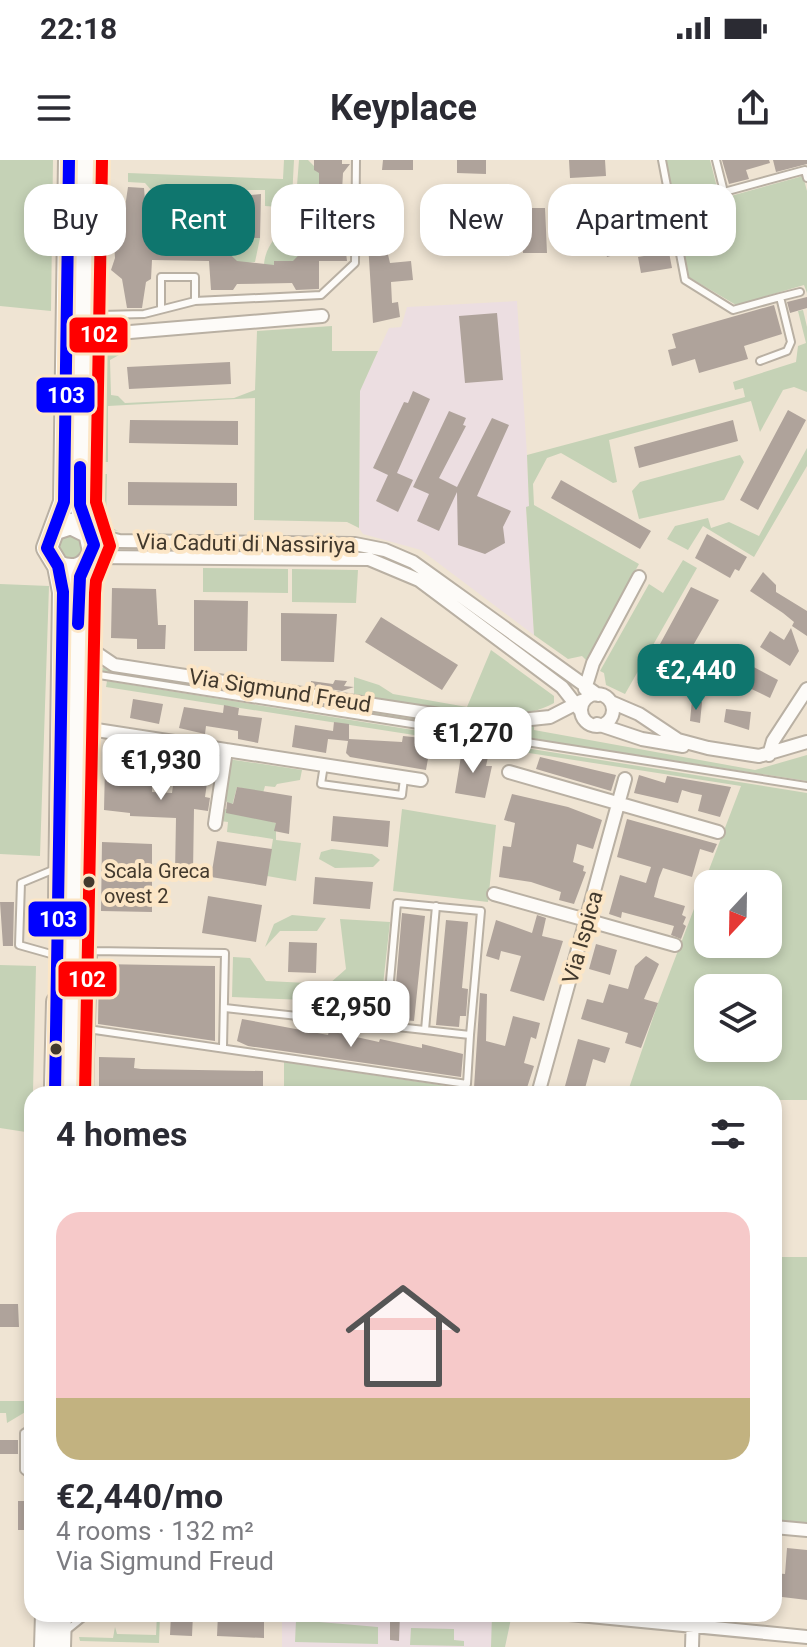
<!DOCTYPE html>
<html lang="en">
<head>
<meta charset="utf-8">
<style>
  body { margin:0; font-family:Roboto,sans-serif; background:#f2f2f3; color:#2b2b33; height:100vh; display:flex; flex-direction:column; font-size:30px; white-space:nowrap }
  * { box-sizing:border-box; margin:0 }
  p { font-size:26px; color:#7c7c81 }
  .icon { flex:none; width:44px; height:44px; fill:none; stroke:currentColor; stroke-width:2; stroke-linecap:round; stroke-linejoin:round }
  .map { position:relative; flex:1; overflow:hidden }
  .side { position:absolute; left:24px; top:926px; width:758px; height:536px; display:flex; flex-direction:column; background:#fff; border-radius:24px; box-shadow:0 4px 12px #0003 }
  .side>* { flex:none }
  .guide { position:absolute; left:24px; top:24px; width:760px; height:72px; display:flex; gap:16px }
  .needle { width:52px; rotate:202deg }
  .fabs { position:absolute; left:694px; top:710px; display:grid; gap:16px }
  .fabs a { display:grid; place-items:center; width:88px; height:88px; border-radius:16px; background:#fff; box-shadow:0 4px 12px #0003; font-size:40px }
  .price { position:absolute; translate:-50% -68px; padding:0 18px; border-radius:16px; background:#fff; color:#222; font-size:26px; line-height:52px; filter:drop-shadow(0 2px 4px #0008) }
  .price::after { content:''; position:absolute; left:50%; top:48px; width:24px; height:18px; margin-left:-12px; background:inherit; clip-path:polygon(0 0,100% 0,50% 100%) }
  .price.on { background:#0f766e; color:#fff }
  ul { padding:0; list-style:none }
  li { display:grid; align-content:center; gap:16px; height:424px; padding:0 32px }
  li+li { border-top:2px solid #e1e1e2 }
  li span { display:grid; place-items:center; height:248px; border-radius:24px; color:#555 }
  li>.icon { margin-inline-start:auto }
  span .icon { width:144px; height:144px; fill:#fffc; stroke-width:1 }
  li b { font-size:34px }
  h2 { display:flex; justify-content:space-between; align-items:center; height:96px; padding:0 32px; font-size:34px }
  .pill { padding:0 28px; border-radius:24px; background:#fff; box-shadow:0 4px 12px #0003; font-size:28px; line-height:72px }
  .pill.on { background:#0f766e; color:#fff }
  .status { display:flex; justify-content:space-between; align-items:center; height:56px; padding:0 40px; background:#fff; direction:ltr }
  .status svg { height:22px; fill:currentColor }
  header { display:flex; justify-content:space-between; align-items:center; height:104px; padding:0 32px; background:#fff; font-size:36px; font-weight:700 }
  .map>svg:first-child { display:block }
  .education { fill:#ecdee1 }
  .green { fill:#c5d2b6; fill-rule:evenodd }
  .building { fill:#afa39b }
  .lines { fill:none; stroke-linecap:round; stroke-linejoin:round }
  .lane-casing { stroke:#b9b0a3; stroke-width:10 }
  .street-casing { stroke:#b9b0a3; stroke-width:16 }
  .primary-casing { stroke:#b9b0a3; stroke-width:24 }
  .path { stroke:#e3e0db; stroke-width:2; stroke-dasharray:4 4; stroke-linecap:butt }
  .lane { stroke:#fdfbf8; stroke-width:6 }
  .street { stroke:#fdfbf8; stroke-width:12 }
  .primary { stroke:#fdfbf8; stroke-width:20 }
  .bus-1-casing { stroke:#fce6c6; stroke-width:18 }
  .bus-2-casing { stroke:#fce6c6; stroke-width:18 }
  .bus-1 { stroke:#00f; stroke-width:12 }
  .bus-2 { stroke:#f00; stroke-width:12 }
  .bus-dot { fill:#42392d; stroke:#fce6c6; stroke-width:3 }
  .labels { text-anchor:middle; stroke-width:8; stroke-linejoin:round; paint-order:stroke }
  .bus-label { font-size:20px; fill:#42392d; stroke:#fce6c6; text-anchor:start }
  .street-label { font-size:22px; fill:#42392d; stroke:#fce6c6 }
  .line-badge { stroke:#fce6c6; stroke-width:3 }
  .badge-label { font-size:22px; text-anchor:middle; font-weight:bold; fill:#fff }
</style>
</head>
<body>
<div class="status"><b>22:18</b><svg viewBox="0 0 49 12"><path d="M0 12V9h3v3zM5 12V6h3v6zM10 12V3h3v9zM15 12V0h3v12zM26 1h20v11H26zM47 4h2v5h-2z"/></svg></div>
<header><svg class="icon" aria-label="menu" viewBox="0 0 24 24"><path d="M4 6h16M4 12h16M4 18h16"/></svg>Keyplace<svg class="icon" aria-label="share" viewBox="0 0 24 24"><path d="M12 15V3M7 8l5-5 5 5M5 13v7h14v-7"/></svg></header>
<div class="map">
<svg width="807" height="1487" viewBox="0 0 807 1487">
  <rect width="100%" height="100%" fill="#efe4d3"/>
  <path class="education" d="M517,141L527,295L529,347H526L534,475L421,390L363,374L359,368L360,230L389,168L401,167L407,147Z
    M282,1454H512L505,1487H282Z"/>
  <path class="green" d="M0,0H53L51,151L0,146Z
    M284,0H294L292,38L279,47L265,46V30H246L245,33L219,34L218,38L192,37L183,47V59L156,58L152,54V31L145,23L128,22V13L283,19Z
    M299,0H308L322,14L319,31L324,32V42L304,43L296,38Z
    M666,0H710L720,39L803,16L807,31V133L804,125L736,145L687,116Z
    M307,50H320L322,72L313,78L315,82L291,104L274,101V105H264C265,88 275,77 286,65L302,64Z
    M231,77L260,78L255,102L238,104L222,88Z
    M803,150L807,167V232L794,227L783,230L760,272L751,241L609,280L617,322L613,323L561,293L547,298L533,324L534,345L639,404L586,500L582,496L568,499L534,475L526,347L529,346L527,295L745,237L743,228L735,230L733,222L796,202L798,186L806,183L798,151Z
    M332,166V191H378L360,231L359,368L347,362L254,360L255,238L108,246V302H93L95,188L98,183L121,181L129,187L120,189L119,195L110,200L111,235L118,236L125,243L234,238L255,230L257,171Z
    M807,288V306L754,397L703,366L688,390L667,379L675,366L708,358L711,368L729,362L759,376Z
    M740,295L744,302L724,340L639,359L632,331L640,322Z
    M93,314H107L106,365L118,371L108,369L95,357Z
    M76,373L86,386L77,400L64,398L58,387L60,379Z
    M683,400L697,408L625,534L606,525L604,513L600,511L649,424L663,433Z
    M203,408L288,409V433L203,432Z
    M292,409L358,410L356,443L292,442Z
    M0,424L49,426L40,696L0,694Z
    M491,490L554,536V543C497,573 417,547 354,537V517L379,525L393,534L467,547Z
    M92,506L505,570L534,564V570L755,610L807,595V621L92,511Z
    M107,521L807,633V940H774V934H627L658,843L741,626L106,527ZM708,724H768V784H708ZM708,828H768V888H708Z
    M228,599L302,610L300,620L277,624L275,627L265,626L263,633L237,627L231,650L276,663V680L301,683L296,721L267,716L273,679L227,672L228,662L220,661L221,649H227L228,642L222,641Z
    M402,649L496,665L488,742L393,731Z
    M332,689L372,694L380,700L373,707L335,708L319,699L321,692Z
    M292,755L326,758L317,771H280L265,787L274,764Z
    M340,759L390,762L381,843L232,837L233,797L250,798L266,821L329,824L346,809Z
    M0,805L36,806L32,973L0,968Z
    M284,902L474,930L473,934H284Z
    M774,1097H807V1364L774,1360Z
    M0,1241H32V1248L7,1263L6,1253H0Z
    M157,1454H160L159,1483L80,1481L79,1477L113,1478L115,1467L117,1474L156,1475Z
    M492,1454H512L505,1487H491Z
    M296,1460L378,1467V1484L295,1482Z
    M411,1468L454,1469V1480L464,1481V1486L410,1485Z"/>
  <path class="building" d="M314,0H342V4H350L343,13L341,49L347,101H319V129L296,130L292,123L237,124L233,130H211L209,101L152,100L151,119L146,122L142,148H127L122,119L111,110L115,98L113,71L123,61L128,27L144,28L147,64L188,65L193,41H222V38L261,34L260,78L212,77L237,101L274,105V101H293L319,74L324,32L319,31V13L314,10Z
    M383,0H413V10H382Z
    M457,0H486V14L457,13Z
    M569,0H605L606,16L570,18Z
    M722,0H769L770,3L746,10L749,19L729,24Z
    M773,0H807V4L776,12Z
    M650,27L658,67L664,66L672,108L641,113L638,97L650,95L645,69L613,76L617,94L607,97L593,38Z
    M463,36H473V74L452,73L448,67V42L463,41Z
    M522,48H545L547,93H523Z
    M385,82L390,103L411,101L413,120L391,122L392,143L398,142L400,157L373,163L368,83Z
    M807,137V148L790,153L787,142Z
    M774,145L782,174L744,186L748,199L699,213L695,199L672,206L668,190L676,188L672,174Z
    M497,153L503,220L465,223L459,156Z
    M230,202L231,224L129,229L127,207Z
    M413,231L430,239L397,313L413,320L398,352L376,341L388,315L373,308L404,242L408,243Z
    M788,250L806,260L758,350L740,340Z
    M449,251L466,258L463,265L466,266L439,318L457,327L492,258L509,265L477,336L511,351L503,367L505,383L485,394L458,385L457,332L439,371L417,361L429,334L413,327Z
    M130,260L238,261V285L129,283Z
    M733,260L738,281L639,308L634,287Z
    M561,320L651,371L640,389L551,338Z
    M128,322L237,323V346L128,345Z
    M707,374L747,397L739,411L735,409L730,418L695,398Z
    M763,412L776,425V432L807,451V476L792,466L794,462L783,453L750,431Z
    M691,427L719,440L666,533L641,519Z
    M112,428L156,429L158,465H166L165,489H137V479L111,478Z
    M194,440L248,441L247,491H194Z
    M281,453L337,454L334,502L281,501Z
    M381,457L458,505L442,530L365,482Z
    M791,468L799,491L790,506L760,487L770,471L784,480Z
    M746,503L778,520L770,538L737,522Z
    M335,520L347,521L344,526L354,527L342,531L311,526V521L333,524Z
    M133,539L163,544L159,564L130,558Z
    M692,540L702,542L700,563L690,561Z
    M224,545L239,548L238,555L262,558L258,583L238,579V571L206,566L205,574L179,568L184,547L223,553Z
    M726,549L751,552L749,570L724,562Z
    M334,562L349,564V579L402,582L403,576L441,580L438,595L429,593L426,610L350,597L346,593L348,581L328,579L326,593L292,587L295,565L333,571Z
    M462,590L483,593L488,597L486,606H492L485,638L455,633Z
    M540,597L616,615L611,631L536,609Z
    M185,599L202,602L206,606L203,622L207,623L205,637L210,638L208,651L194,649L193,712H175L176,658L130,656V653L104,650L105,606L152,610V632L172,633L174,618L178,619Z
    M639,615L665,623L667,616L731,627L720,657L698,651L702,635L692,633L682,630L678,643L634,633Z
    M237,627L292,636L289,674L274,671L276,663L226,653L227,642L233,644Z
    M512,634L568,647L602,660L593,689L577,684L573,702L584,706L583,711L586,712L574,744L559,740L561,732L531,722L499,717L503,686L511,687L515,663L504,660Z
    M333,656L390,661L388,687L331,681Z
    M627,659L717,684L713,693L700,689L692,717L663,708L659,718L654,737L685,746L682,755L686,757L683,764L686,766L681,779L671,775L674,766L622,752L621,758L609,754L620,715L646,723L651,707L617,697Z
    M217,681L272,689L266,726L211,717Z
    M102,682L152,684V752L101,751Z
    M315,717L373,722L370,749L313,744Z
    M208,736L262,745L256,782L202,773Z
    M0,742H14L13,786H3Z
    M402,753L425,756L414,861L393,859Z
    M537,755L546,758L542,776L563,781L544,841L510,831L521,796L501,791L499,800L486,796L496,760L532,773Z
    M446,760L468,762L462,828L468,829L466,856H460L459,867L436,865Z
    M289,782L317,783L316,813L288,812Z
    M596,784L617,790L610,815L589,809Z
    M646,796L659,804L644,839L658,843L641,888L625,883L628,873L581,859L587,839L603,843L609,824L628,829L635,806Z
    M99,804L215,806V881L98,864Z
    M480,833L487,834L486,881L505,886L513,856L540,863L536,879L531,877L524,903L534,906L525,934H481L482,930L474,928Z
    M242,859L328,875L329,871L379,882L380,879L422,888V884L463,894L461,917L248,886L237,881Z
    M578,879L610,888L605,903L593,899L584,932L565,926Z
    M99,897L135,898L134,908L141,909L263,911V931L142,929L134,934H99Z
    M0,1144H18L19,1167H0Z
    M0,1280H18V1294H0Z
    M18,1341H32V1370H18Z
    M787,1388L807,1390V1440L774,1436V1413L785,1414Z
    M171,1454H193L192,1476L170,1475Z
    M218,1454L264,1455V1478L217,1476Z
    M390,1454H400L399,1481L390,1480Z"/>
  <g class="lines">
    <defs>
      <path id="lane" d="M662,0L685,120L733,150L780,137L791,182L787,191L760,201
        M716,0L724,32L805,10L807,18
        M780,137L800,132
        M161,147V117H195V141
        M86,155H100L104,18L91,17
        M100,155L144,154L195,141L321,135L355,103L356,0
        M97,491V422
        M80,512L807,626
        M324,605L321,624L402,635L404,618
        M55,709L21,723L19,785L58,796
        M75,786L93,791L225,793L223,887
        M386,865L397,743L481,751L470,875
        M74,867L467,924L470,875L225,848
        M425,870L436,746
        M89,934L93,791
        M32,1268L24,1273V1310L32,1316
        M66,1471L87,1454"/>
      <path id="street" d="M82,176L322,156
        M89,373L119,381L355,384L385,390L413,402L598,535
        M91,397L369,399L419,420L562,527L580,550
        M77,480L114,505L492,563L550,557L581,541
        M585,529L593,503L639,417
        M581 550a16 16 0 1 1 32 0a16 16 0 1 1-32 0Z
        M611,542L639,554L678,580L708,588L759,596L807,582
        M597,564L642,579L683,586
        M77,567L421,620
        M769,595L773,581L807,529
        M509,612L718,672
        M215,664L226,590
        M494,734L675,785
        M538,934L625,619
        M774,1367L807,1370
        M569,1454L807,1477
        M692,1487L693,1454"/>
      <path id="primary" d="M86,0L80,345L86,370
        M56,369L71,364L89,373L93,391C88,408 74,413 58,406L47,388L64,342L69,0
        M58,406L63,432L59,742
        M55,926L57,842
        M69,934L77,480L80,417L84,406
        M45,1487L46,1454
        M60,1487L61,1454"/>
    </defs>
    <use href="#lane" class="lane-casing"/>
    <use href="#street" class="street-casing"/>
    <use href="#primary" class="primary-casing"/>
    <path class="path" d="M52,786V756
      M51,826V804"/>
    <use href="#lane" class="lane"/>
    <use href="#street" class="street"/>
    <use href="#primary" class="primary"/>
    <defs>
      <path id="bus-1" d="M78,464L80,417L94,385L80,345V307
        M55,934L63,432L58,406L47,388L64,342L69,0"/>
      <path id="bus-2" d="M85,934L95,433L96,421L110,386L96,342L102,0"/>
    </defs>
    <use href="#bus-1" class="bus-1-casing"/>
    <use href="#bus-2" class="bus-2-casing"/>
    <use href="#bus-1" class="bus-1"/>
    <use href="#bus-2" class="bus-2"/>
  </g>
  <g class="bus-dot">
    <circle cx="89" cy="722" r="7"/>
    <circle cx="56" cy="889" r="7"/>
  </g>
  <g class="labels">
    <g class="bus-label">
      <text x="104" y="718">Scala Greca<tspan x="104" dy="25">ovest 2</tspan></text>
    </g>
    <g class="street-label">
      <text transform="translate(246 383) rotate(1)" y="8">Via Caduti di Nassiriya</text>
      <text transform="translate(280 530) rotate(9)" y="8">Via Sigmund Freud</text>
      <text transform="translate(582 777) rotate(-74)" y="8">Via Ispica</text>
    </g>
  </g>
  <g class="line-badge">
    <rect x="68" y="156" width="61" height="38" rx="8" fill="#f00"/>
    <rect x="35" y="216" width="61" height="38" rx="8" fill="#00f"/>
    <rect x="27" y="740" width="61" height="38" rx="8" fill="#00f"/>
    <rect x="57" y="800" width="61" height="38" rx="8" fill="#f00"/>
  </g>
  <g class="badge-label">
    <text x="99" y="182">102</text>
    <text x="66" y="243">103</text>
    <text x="58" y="767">103</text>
    <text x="87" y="827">102</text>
  </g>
</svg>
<div class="fabs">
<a><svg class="needle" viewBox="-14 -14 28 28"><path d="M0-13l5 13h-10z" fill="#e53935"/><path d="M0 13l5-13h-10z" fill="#7c7c81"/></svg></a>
<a><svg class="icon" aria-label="layers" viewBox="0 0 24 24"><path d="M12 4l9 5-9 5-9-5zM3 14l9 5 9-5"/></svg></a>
</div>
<b class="price on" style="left:696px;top:552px">€2,440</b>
<b class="price" style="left:473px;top:615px">€1,270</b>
<b class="price" style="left:161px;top:642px">€1,930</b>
<b class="price" style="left:351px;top:889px">€2,950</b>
<div class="guide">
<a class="pill">Buy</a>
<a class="pill on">Rent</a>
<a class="pill">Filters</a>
<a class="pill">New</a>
<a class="pill">Apartment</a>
</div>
<section class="side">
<h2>4 homes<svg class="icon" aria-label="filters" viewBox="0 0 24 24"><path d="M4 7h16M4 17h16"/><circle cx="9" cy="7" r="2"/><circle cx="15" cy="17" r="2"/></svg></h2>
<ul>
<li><span style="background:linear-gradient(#f6c9c9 75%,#c2b280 0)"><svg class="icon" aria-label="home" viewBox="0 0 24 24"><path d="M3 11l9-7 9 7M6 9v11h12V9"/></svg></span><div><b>€2,440/mo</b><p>4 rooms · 132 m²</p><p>Via Sigmund Freud</p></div></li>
</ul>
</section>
</div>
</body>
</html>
